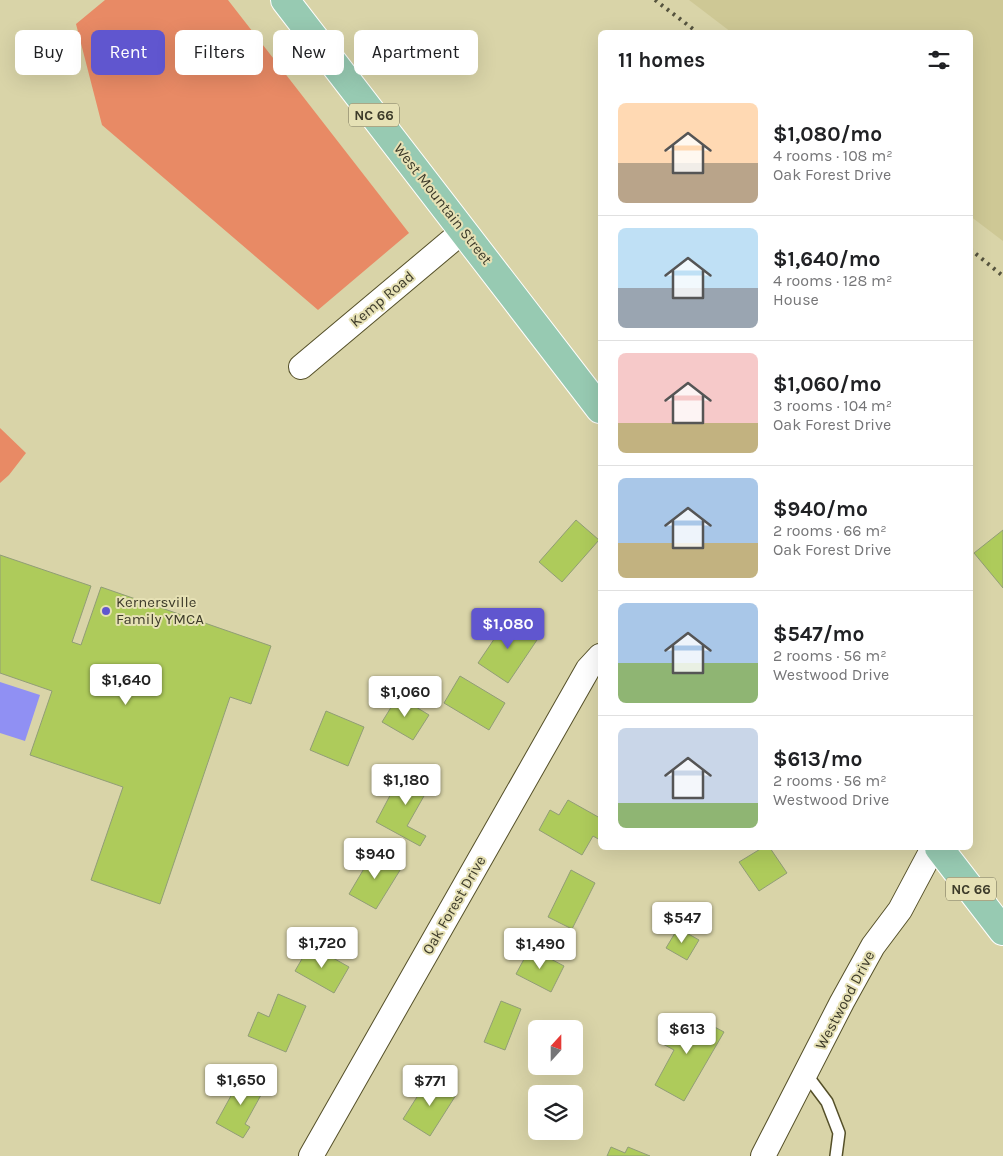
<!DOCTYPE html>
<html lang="en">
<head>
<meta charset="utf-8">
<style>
  body { margin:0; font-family:Karla,sans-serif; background:#f2f2f2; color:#202124; height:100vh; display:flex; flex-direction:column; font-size:19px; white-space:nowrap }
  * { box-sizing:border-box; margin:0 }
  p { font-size:16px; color:#757577 }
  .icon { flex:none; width:28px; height:28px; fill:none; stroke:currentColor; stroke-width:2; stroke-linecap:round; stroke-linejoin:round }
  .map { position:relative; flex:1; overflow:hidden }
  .sheet { position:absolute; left:598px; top:30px; width:375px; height:820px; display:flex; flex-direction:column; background:#fff; border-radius:8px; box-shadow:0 5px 20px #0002 }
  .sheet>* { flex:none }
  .hud { position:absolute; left:15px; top:30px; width:475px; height:45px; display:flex; gap:10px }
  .needle { width:32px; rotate:21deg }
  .tools { position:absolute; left:528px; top:1020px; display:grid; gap:10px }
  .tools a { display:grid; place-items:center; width:55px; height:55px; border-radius:8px; background:#fff; box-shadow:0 5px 20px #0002; font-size:25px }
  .price { position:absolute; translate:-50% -42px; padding:0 11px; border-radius:5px; background:#fff; color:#222; font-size:16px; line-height:32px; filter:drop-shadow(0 1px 2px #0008) }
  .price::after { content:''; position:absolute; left:50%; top:30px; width:15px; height:11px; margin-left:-8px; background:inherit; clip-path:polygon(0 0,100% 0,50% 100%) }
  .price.active { background:#6056cf; color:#fff }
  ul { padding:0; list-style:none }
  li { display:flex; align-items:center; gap:15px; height:125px; padding:0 20px }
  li+li { border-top:1px solid #e0e0e0 }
  li span { display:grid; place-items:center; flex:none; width:140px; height:100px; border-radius:8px; color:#555 }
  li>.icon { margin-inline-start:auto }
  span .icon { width:60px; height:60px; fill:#fffc; stroke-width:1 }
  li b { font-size:21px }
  h2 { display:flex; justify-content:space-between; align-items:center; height:60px; padding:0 20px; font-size:21px }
  .chip { padding:0 18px; border-radius:8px; background:#fff; box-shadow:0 5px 20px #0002; font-size:18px; line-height:45px }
  .chip.active { background:#6056cf; color:#fff }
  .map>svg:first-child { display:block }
  .built { fill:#cec895 }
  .green { fill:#e88a65 }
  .water { fill:#9090f3 }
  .building { fill:#aecb5b; stroke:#919d76 }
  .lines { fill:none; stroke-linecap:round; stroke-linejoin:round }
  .service-casing { stroke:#555029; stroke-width:14 }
  .minor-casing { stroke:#555029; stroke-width:26 }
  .primary-casing { stroke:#fff; stroke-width:30 }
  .service { stroke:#fff; stroke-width:11 }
  .minor { stroke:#fff; stroke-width:24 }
  .primary { stroke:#97cab2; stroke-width:28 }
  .rail { stroke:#55533e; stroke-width:4; stroke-dasharray:2.5 5; stroke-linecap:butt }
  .poi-dot { fill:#6056cf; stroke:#e6e1b5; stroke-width:2 }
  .labels { text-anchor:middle; stroke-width:4; stroke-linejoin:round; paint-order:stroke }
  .shield { fill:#e6e1b5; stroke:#706d54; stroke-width:1 }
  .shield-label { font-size:14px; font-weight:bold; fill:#3d3b2a }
  .street-label { font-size:15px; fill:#3d3b2a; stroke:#e6e1b5 }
  .poi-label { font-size:15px; fill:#3d3b2a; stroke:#e6e1b5; text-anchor:start }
</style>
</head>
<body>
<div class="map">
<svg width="1003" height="1156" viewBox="0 0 1003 1156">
  <rect width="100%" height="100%" fill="#d9d4a8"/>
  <path class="built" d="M689,0H1003V241L970,216V32H731Z"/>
  <path class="green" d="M105,0H228L409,233L318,310L102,125L76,24Z
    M0,428L26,453L9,475L0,483Z"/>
  <path class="water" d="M0,682L40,695L25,741L0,733Z"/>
  <path class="building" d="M576,520L599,540L562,582L539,562Z
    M1003,530V588L974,553Z
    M0,555L91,586L72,642L81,645L101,587L271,646L251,704L230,697L160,904L91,880L123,787L30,755L52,691L0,673Z
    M509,617L539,637L508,683L478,663Z
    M460,676L505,703L489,730L444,703Z
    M398,696L429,715L413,740L382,722Z
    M326,711L364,727L348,766L310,750Z
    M412,768L433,780L407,826L426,836L420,846L376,822L395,786L400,789Z
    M568,800L600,818V840L593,836L582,855L539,830L550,810L559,815Z
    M762,848H770L787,873L759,891L739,862Z
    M375,850L402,867L376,909L349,894Z
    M571,870L595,883L572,929L548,917Z
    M678,928L699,940L687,960L666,948Z
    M310,945L349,967L334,993L295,971Z
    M530,948L564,966L551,992L516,974Z
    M278,994L306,1006L286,1052L248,1036L258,1012L269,1017Z
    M501,1001L521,1009L505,1050L484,1042Z
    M694,1016L724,1032L684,1101L655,1085L674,1050L661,1043L675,1019L688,1027Z
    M243,1074L266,1086L245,1124L250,1127L243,1138L216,1123Z
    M429,1078L456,1095L430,1136L403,1119Z
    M611,1147L625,1153L628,1147L650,1156H607Z"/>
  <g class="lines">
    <defs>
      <path id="service" d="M806,1074L827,1102L839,1133L836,1156"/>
      <path id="minor" d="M301,367L463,231
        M311,1156L588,669L600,656
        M763,1156L842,1002L873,946L900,910L933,848"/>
      <path id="primary" d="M285,0L600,409
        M939,848L1003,931"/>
    </defs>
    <use href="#service" class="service-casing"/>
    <use href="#minor" class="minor-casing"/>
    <use href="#primary" class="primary-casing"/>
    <use href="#service" class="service"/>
    <use href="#minor" class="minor"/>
    <use href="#primary" class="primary"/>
    <path class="rail" d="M655,0L697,32
      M970,249L1003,276"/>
  </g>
  <circle class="poi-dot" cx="106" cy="611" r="5"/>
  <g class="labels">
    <g class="shield">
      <rect x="349" y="103.5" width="50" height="23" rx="4"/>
      <rect x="946" y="877.5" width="50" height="23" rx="4"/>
    </g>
    <g class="shield-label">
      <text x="374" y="120">NC 66</text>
      <text x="971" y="894">NC 66</text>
    </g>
    <g class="street-label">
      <text transform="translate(443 204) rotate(52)" y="5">West Mountain Street</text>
      <text transform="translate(382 299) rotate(-40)" y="5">Kemp Road</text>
      <text transform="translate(454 905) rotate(-60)" y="5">Oak Forest Drive</text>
      <text transform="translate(845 1000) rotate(-62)" y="5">Westwood Drive</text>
    </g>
    <g class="poi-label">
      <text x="116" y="607">Kernersville<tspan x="116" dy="17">Family YMCA</tspan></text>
    </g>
  </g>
</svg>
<div class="tools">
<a><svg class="needle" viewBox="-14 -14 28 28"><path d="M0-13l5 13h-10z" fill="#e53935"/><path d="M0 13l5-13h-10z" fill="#757577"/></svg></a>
<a><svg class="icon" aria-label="layers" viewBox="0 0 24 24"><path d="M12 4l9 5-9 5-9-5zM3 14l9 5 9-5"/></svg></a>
</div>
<b class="price active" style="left:508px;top:650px">$1,080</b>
<b class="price" style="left:126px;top:706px">$1,640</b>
<b class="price" style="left:405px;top:718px">$1,060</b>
<b class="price" style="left:406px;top:806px">$1,180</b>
<b class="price" style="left:375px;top:880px">$940</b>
<b class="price" style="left:682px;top:944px">$547</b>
<b class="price" style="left:322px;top:969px">$1,720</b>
<b class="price" style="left:540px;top:970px">$1,490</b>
<b class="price" style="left:687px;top:1055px">$613</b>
<b class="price" style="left:241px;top:1106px">$1,650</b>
<b class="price" style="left:430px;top:1107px">$771</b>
<div class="hud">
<a class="chip">Buy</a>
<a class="chip active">Rent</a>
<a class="chip">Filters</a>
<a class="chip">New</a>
<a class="chip">Apartment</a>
</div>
<section class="sheet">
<h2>11 homes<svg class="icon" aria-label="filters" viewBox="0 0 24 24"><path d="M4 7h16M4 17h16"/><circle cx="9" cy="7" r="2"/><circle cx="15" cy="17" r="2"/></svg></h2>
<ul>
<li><span style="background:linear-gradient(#ffd9b3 60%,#b9a48a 0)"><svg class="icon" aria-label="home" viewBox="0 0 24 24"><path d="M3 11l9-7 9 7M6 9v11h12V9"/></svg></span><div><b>$1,080/mo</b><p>4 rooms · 108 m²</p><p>Oak Forest Drive</p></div></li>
<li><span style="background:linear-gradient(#bfe0f5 60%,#9aa5b1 0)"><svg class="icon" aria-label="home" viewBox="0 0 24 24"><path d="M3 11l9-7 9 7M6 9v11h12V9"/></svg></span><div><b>$1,640/mo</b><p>4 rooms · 128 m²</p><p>House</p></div></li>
<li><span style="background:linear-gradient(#f6c9c9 70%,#c2b280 0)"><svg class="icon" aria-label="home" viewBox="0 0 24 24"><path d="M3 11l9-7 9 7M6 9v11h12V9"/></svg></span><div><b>$1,060/mo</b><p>3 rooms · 104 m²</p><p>Oak Forest Drive</p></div></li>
<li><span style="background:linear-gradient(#a9c7e8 65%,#c2b280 0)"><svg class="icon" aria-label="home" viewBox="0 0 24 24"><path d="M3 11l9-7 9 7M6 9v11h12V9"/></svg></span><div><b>$940/mo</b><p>2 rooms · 66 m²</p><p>Oak Forest Drive</p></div></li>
<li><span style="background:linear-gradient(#a9c7e8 60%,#8fb573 0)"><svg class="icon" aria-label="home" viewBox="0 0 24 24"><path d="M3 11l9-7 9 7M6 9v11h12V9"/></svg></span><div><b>$547/mo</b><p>2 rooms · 56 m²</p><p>Westwood Drive</p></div></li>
<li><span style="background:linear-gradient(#c9d6e8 75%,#8fb573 0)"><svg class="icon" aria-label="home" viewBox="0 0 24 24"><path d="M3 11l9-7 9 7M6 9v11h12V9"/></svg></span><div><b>$613/mo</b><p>2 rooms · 56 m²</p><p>Westwood Drive</p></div></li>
</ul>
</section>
</div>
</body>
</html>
